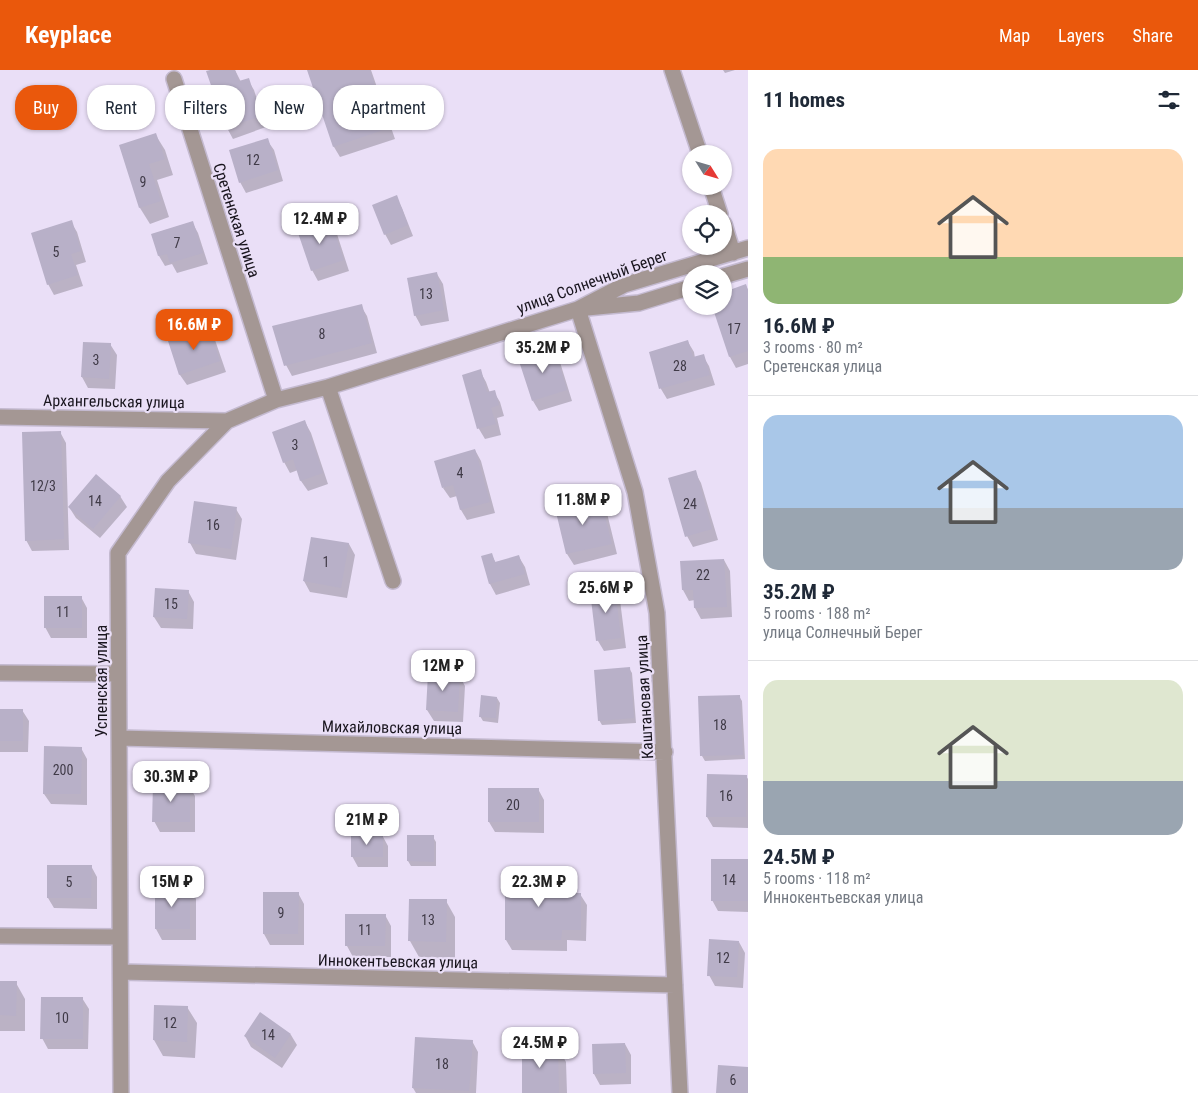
<!DOCTYPE html>
<html lang="en">
<head>
<meta charset="utf-8">
<style>
  body { margin:0; font-family:"Roboto Condensed",sans-serif; background:#f6f6f7; color:#1f2937; height:100vh; display:flex; flex-direction:column; font-size:19px; white-space:nowrap }
  * { box-sizing:border-box; margin:0 }
  p { font-size:16px; color:#747a83 }
  .icon { flex:none; width:28px; height:28px; fill:none; stroke:currentColor; stroke-width:2; stroke-linecap:round; stroke-linejoin:round }
  .map { position:relative; flex:1; overflow:hidden }
  .side { display:flex; flex-direction:column; background:#fff; width:450px }
  .side>* { flex:none }
  .hud { position:absolute; left:15px; top:15px; width:475px; height:45px; display:flex; gap:10px }
  .needle { width:32px; rotate:127deg }
  .buttons { position:absolute; left:682px; top:75px; display:grid; gap:10px }
  .buttons a { display:grid; place-items:center; width:50px; height:50px; border-radius:50%; background:#fff; box-shadow:0 1px 4px #0004; font-size:25px }
  .price { position:absolute; translate:-50% -42px; padding:0 11px; border-radius:10px; background:#fff; color:#222; font-size:16px; line-height:32px; filter:drop-shadow(0 1px 2px #0008) }
  .price::after { content:''; position:absolute; left:50%; top:30px; width:15px; height:11px; margin-left:-8px; background:inherit; clip-path:polygon(0 0,100% 0,50% 100%) }
  .price.current { background:#ea580c; color:#fff }
  ul { padding:0; list-style:none }
  li { display:grid; align-content:center; gap:10px; height:265px; padding:0 15px }
  li+li { border-top:1px solid #e0e1e3 }
  li span { display:grid; place-items:center; height:155px; border-radius:15px; color:#555 }
  li>.icon { margin-inline-start:auto }
  span .icon { width:90px; height:90px; fill:#fffc; stroke-width:1 }
  li b { font-size:21px }
  h2 { display:flex; justify-content:space-between; align-items:center; height:60px; padding:0 15px; font-size:21px }
  .chip { padding:0 18px; border-radius:20px; background:#fff; box-shadow:0 1px 4px #0004; font-size:18px; line-height:45px }
  .chip.current { background:#ea580c; color:#fff }
  header { display:flex; align-items:center; gap:30px; box-sizing:border-box; height:70px; padding:0 25px; background:#ea580c; color:#fff }
  header strong { font-size:24px }
  nav { display:flex; gap:28px; margin-inline-start:auto; font-size:18px }
  main { display:flex; flex:1; min-height:0 }
  .map>svg:first-child { display:block }
  .shadow { fill:#0003 }
  .building { fill:#b8b0c8 }
  .lines { fill:none; stroke-linecap:round; stroke-linejoin:round }
  .minor-casing { stroke:#c4bad0; stroke-width:18 }
  .minor { stroke:#a49794; stroke-width:15 }
  .labels { text-anchor:middle; stroke-width:4.5; stroke-linejoin:round; paint-order:stroke }
  .number-label { font-size:14px; fill:#403b48 }
  .street-label { font-size:16px; fill:#18141d; stroke:#eadff7 }
</style>
</head>
<body>
<header>
<strong>Keyplace</strong>
<nav><a>Map</a><a>Layers</a><a>Share</a></nav>
</header>
<main>
<div class="map">
<svg width="748" height="1023" viewBox="0 0 748 1023">
  <rect width="100%" height="100%" fill="#eadff7"/>
  <path class="shadow" d="M214,0H235L241,12L248,10L254,20L266,57L233,69L227,58L208,2Z
    M308,0H371L395,69L340,87L334,77Z
    M723,0H735L725,3Z
    M155,64L165,80L173,105L157,110L169,147L150,154L140,138L120,76Z
    M267,70L274,80L283,111L246,123L240,112Z
    M396,127L402,138L413,166L391,175L385,164Z
    M329,150L336,161L349,201L318,211L312,200Z
    M71,152L77,162L86,192L76,195L83,216L54,225L48,214Z
    M192,152L198,163L208,194L177,203L172,194L165,196L159,186L153,164Z
    M437,204L443,214L449,251L421,256L415,245Z
    M746,216L748,220V294L736,298L730,287L714,236H724V223Z
    M361,236L367,246L377,283L292,306L286,295Z
    M209,259L215,270L226,302L187,315L180,305L170,272Z
    M688,272L694,282L695,288L703,286L709,296L715,315L667,329L661,319L650,283Z
    M110,274L117,285L115,319L88,318L82,307Z
    M553,278L559,289L572,331L539,341L533,331Z
    M480,301L486,312L490,323L494,322L500,332L504,346L497,348L501,365L485,369L479,359L464,306Z
    M305,352L311,363L328,414L308,421L301,411L298,400L290,403L284,392Z
    M60,362L66,373L69,480L32,481L26,470Z
    M475,380L481,391L495,443L467,450L461,440L457,426L450,428L443,418Z
    M695,402L701,413L718,470L693,477L687,466Z
    M120,426L127,437L100,468L76,448L69,437Z
    M600,428L606,439L617,484L574,495L567,484L556,439Z
    M236,439L242,449L236,490L196,484L190,473Z
    M312,468L349,474L355,485L347,528L310,522L304,511Z
    M491,484L496,493L519,487L525,497L530,515L496,525L490,514L482,487Z
    M724,490L730,501L732,547L701,549L695,538V530L689,531L683,520Z
    M614,519L620,530L626,578L604,581L598,571Z
    M156,520L188,521L194,532L193,559L161,558L154,547Z
    M81,527L87,538V568H51L45,557Z
    M629,598L632,603L636,653L602,655L599,650Z
    M429,604L459,605L465,616L463,652L434,651L427,640Z
    M739,626L742,631L745,689L705,691L702,686Z
    M497,628L500,633L498,653L483,651L480,646Z
    M0,640H22L29,651L28,682H0Z
    M81,678L87,689V735L51,734L44,724Z
    M746,706L748,709V758L713,757L707,747Z
    M189,716L195,726V762H160L154,751Z
    M538,719L544,730V763L495,762L489,752Z
    M382,765L388,776V797H358L352,786Z
    M408,766L433,767L436,772V796H411L408,791Z
    M748,790V842L718,841L712,830Z
    M91,796L97,807V839L54,838L48,828Z
    M561,805L567,816V824H580L587,835L586,871L567,870V881L512,880L506,870Z
    M190,818L196,829V870H162L156,859Z
    M298,823L304,834V875H270L264,864Z
    M446,831L455,847V888L419,887L410,871Z
    M385,845L391,856V887H353L347,876Z
    M739,872L745,883L743,918L715,916L709,905Z
    M0,912L16,913L25,929V961H0Z
    M82,928L89,939L88,979H48L42,968Z
    M155,936L187,937L197,953L195,988L163,986L154,970Z
    M291,965L297,975L282,998L251,977L245,966Z
    M472,971L478,982L476,1023H416L413,1018Z
    M625,974L631,985V1014L600,1015L594,1004Z
    M557,976L566,992L567,1023H524Z"/>
  <path class="building" d="M210,0H235L239,11L249,8L261,46L226,58L206,1Z
    M307,0H370L389,58L333,77Z
    M156,63L165,89L149,94L161,131L139,138L119,75Z
    M268,68L278,100L239,113L229,80Z
    M397,125L408,155L384,165L372,135Z
    M330,149L344,190L311,201L297,160Z
    M72,150L81,181L71,184L78,205L47,215L31,163Z
    M193,151L203,183L170,193L167,184L158,186L151,164Z
    M437,202L444,240L414,246L407,208Z
    M746,214L748,220V281L729,287L712,236H724V222Z
    M362,234L372,273L284,296L272,256Z
    M209,258L220,291L179,305L168,271Z
    M688,270L693,287L704,284L710,305L659,319L649,282Z
    M83,272L111,273L109,309L81,307Z
    M554,277L567,320L532,331L518,288Z
    M481,299L487,322L495,320L499,335L491,338L496,354L477,359L462,305Z
    M305,350L323,403L300,411L293,389L283,393L272,362Z
    M61,361L64,469L25,471L22,362Z
    M475,379L490,432L460,440L453,415L442,418L434,391Z
    M696,400L712,459L685,467L668,408Z
    M96,404L121,426L93,459L68,437Z
    M600,427L612,474L566,484L555,438Z
    M194,431L237,437L231,479L188,473Z
    M311,467L349,473L341,518L303,511Z
    M492,483L495,492L519,485L525,504L489,514L481,486Z
    M724,489L727,537L694,538L693,520H682L680,491Z
    M155,518L189,520L187,549L153,547Z
    M615,518L621,568L596,571L590,521Z
    M44,526H82V558H44Z
    M630,597L634,648L598,651L594,600Z
    M428,603L460,604L458,642L426,640Z
    M481,625L497,627L496,648L479,647Z
    M740,625L743,685L700,686L698,626Z
    M0,639H23V671H0Z
    M44,676L82,677L81,724H43Z
    M707,704L747,705L746,747H706Z
    M153,714H190V752H152Z
    M488,718H539V752H488Z
    M351,764H383V787H351Z
    M407,765H434V792L407,791Z
    M711,789H748V831H711Z
    M47,795H92L91,828H47Z
    M505,804H562V823H581V860H562L561,870H505Z
    M155,817H190V859H155Z
    M263,822H299L298,864H263Z
    M409,829H447L446,872L408,871Z
    M345,844H386L385,876H345Z
    M709,869L739,871L737,907L707,906Z
    M0,911H17L16,946L0,945Z
    M41,927H83V969H40Z
    M154,935L188,936L187,972L153,970Z
    M260,942L291,964L275,988L244,966Z
    M415,967L473,970L469,1021L412,1018Z
    M625,973L626,1003L593,1004L592,974Z
    M558,975L559,1023H522V976Z
    M718,995L748,997V1023H716Z"/>
  <g class="lines">
    <defs>
      <path id="minor" d="M672,0L700,84
        M174,9L276,330
        M711,116L720,144
        M724,154L733,183
        M724,206L748,199
        M587,238L639,233L691,217
        M578,239L635,422L657,543L680,1023
        M328,317L393,511
        M0,347L227,351
        M0,603L118,604
        M119,668L665,682
        M0,866L120,867
        M121,902L675,915
        M121,1023L118,483L168,411L227,351L276,330L328,317L578,239L624,215L748,178"/>
    </defs>
    <use href="#minor" class="minor-casing"/>
    <use href="#minor" class="minor"/>
  </g>
  <g class="labels">
    <g class="number-label">
      <text x="253" y="95">12</text>
      <text x="143" y="117">9</text>
      <text x="177" y="178">7</text>
      <text x="56" y="187">5</text>
      <text x="426" y="229">13</text>
      <text x="734" y="264">17</text>
      <text x="322" y="269">8</text>
      <text x="96" y="295">3</text>
      <text x="680" y="301">28</text>
      <text x="295" y="380">3</text>
      <text x="460" y="408">4</text>
      <text x="43" y="421">12/3</text>
      <text x="95" y="436">14</text>
      <text x="690" y="439">24</text>
      <text x="213" y="460">16</text>
      <text x="326" y="497">1</text>
      <text x="703" y="510">22</text>
      <text x="171" y="539">15</text>
      <text x="63" y="547">11</text>
      <text x="720" y="660">18</text>
      <text x="63" y="705">200</text>
      <text x="726" y="731">16</text>
      <text x="513" y="740">20</text>
      <text x="729" y="815">14</text>
      <text x="69" y="817">5</text>
      <text x="281" y="848">9</text>
      <text x="428" y="855">13</text>
      <text x="365" y="865">11</text>
      <text x="723" y="893">12</text>
      <text x="62" y="953">10</text>
      <text x="170" y="958">12</text>
      <text x="268" y="970">14</text>
      <text x="442" y="999">18</text>
      <text x="733" y="1015">6</text>
    </g>
    <g class="street-label">
      <text transform="translate(237 150) rotate(72)" y="6">Сретенская улица</text>
      <text transform="translate(592 211) rotate(-20)" y="6">улица Солнечный Берег</text>
      <text transform="translate(114 331) rotate(1)" y="6">Архангельская улица</text>
      <text transform="translate(101 611) rotate(-90)" y="6">Успенская улица</text>
      <text transform="translate(644 627) rotate(-93)" y="6">Каштановая улица</text>
      <text transform="translate(392 657) rotate(1)" y="6">Михайловская улица</text>
      <text transform="translate(398 891) rotate(1)" y="6">Иннокентьевская улица</text>
    </g>
  </g>
</svg>
<div class="buttons">
<a><svg class="needle" viewBox="-14 -14 28 28"><path d="M0-13l5 13h-10z" fill="#e53935"/><path d="M0 13l5-13h-10z" fill="#747a83"/></svg></a>
<a><svg class="icon" aria-label="locate" viewBox="0 0 24 24"><circle cx="12" cy="12" r="6"/><path d="M12 2v4M12 18v4M2 12h4M18 12h4"/></svg></a>
<a><svg class="icon" aria-label="layers" viewBox="0 0 24 24"><path d="M12 4l9 5-9 5-9-5zM3 14l9 5 9-5"/></svg></a>
</div>
<b class="price" style="left:320px;top:175px">12.4M ₽</b>
<b class="price current" style="left:194px;top:281px">16.6M ₽</b>
<b class="price" style="left:543px;top:304px">35.2M ₽</b>
<b class="price" style="left:583px;top:456px">11.8M ₽</b>
<b class="price" style="left:606px;top:544px">25.6M ₽</b>
<b class="price" style="left:443px;top:622px">12M ₽</b>
<b class="price" style="left:171px;top:733px">30.3M ₽</b>
<b class="price" style="left:367px;top:776px">21M ₽</b>
<b class="price" style="left:172px;top:838px">15M ₽</b>
<b class="price" style="left:539px;top:838px">22.3M ₽</b>
<b class="price" style="left:540px;top:999px">24.5M ₽</b>
<div class="hud">
<a class="chip current">Buy</a>
<a class="chip">Rent</a>
<a class="chip">Filters</a>
<a class="chip">New</a>
<a class="chip">Apartment</a>
</div>
</div>
<section class="side">
<h2>11 homes<svg class="icon" aria-label="filters" viewBox="0 0 24 24"><path d="M4 7h16M4 17h16"/><circle cx="9" cy="7" r="2"/><circle cx="15" cy="17" r="2"/></svg></h2>
<ul>
<li><span style="background:linear-gradient(#ffd9b3 70%,#8fb573 0)"><svg class="icon" aria-label="home" viewBox="0 0 24 24"><path d="M3 11l9-7 9 7M6 9v11h12V9"/></svg></span><div><b>16.6M ₽</b><p>3 rooms · 80 m²</p><p>Сретенская улица</p></div></li>
<li><span style="background:linear-gradient(#a9c7e8 60%,#9aa5b1 0)"><svg class="icon" aria-label="home" viewBox="0 0 24 24"><path d="M3 11l9-7 9 7M6 9v11h12V9"/></svg></span><div><b>35.2M ₽</b><p>5 rooms · 188 m²</p><p>улица Солнечный Берег</p></div></li>
<li><span style="background:linear-gradient(#dfe7d0 65%,#9aa5b1 0)"><svg class="icon" aria-label="home" viewBox="0 0 24 24"><path d="M3 11l9-7 9 7M6 9v11h12V9"/></svg></span><div><b>24.5M ₽</b><p>5 rooms · 118 m²</p><p>Иннокентьевская улица</p></div></li>
</ul>
</section>
</main>
</body>
</html>
